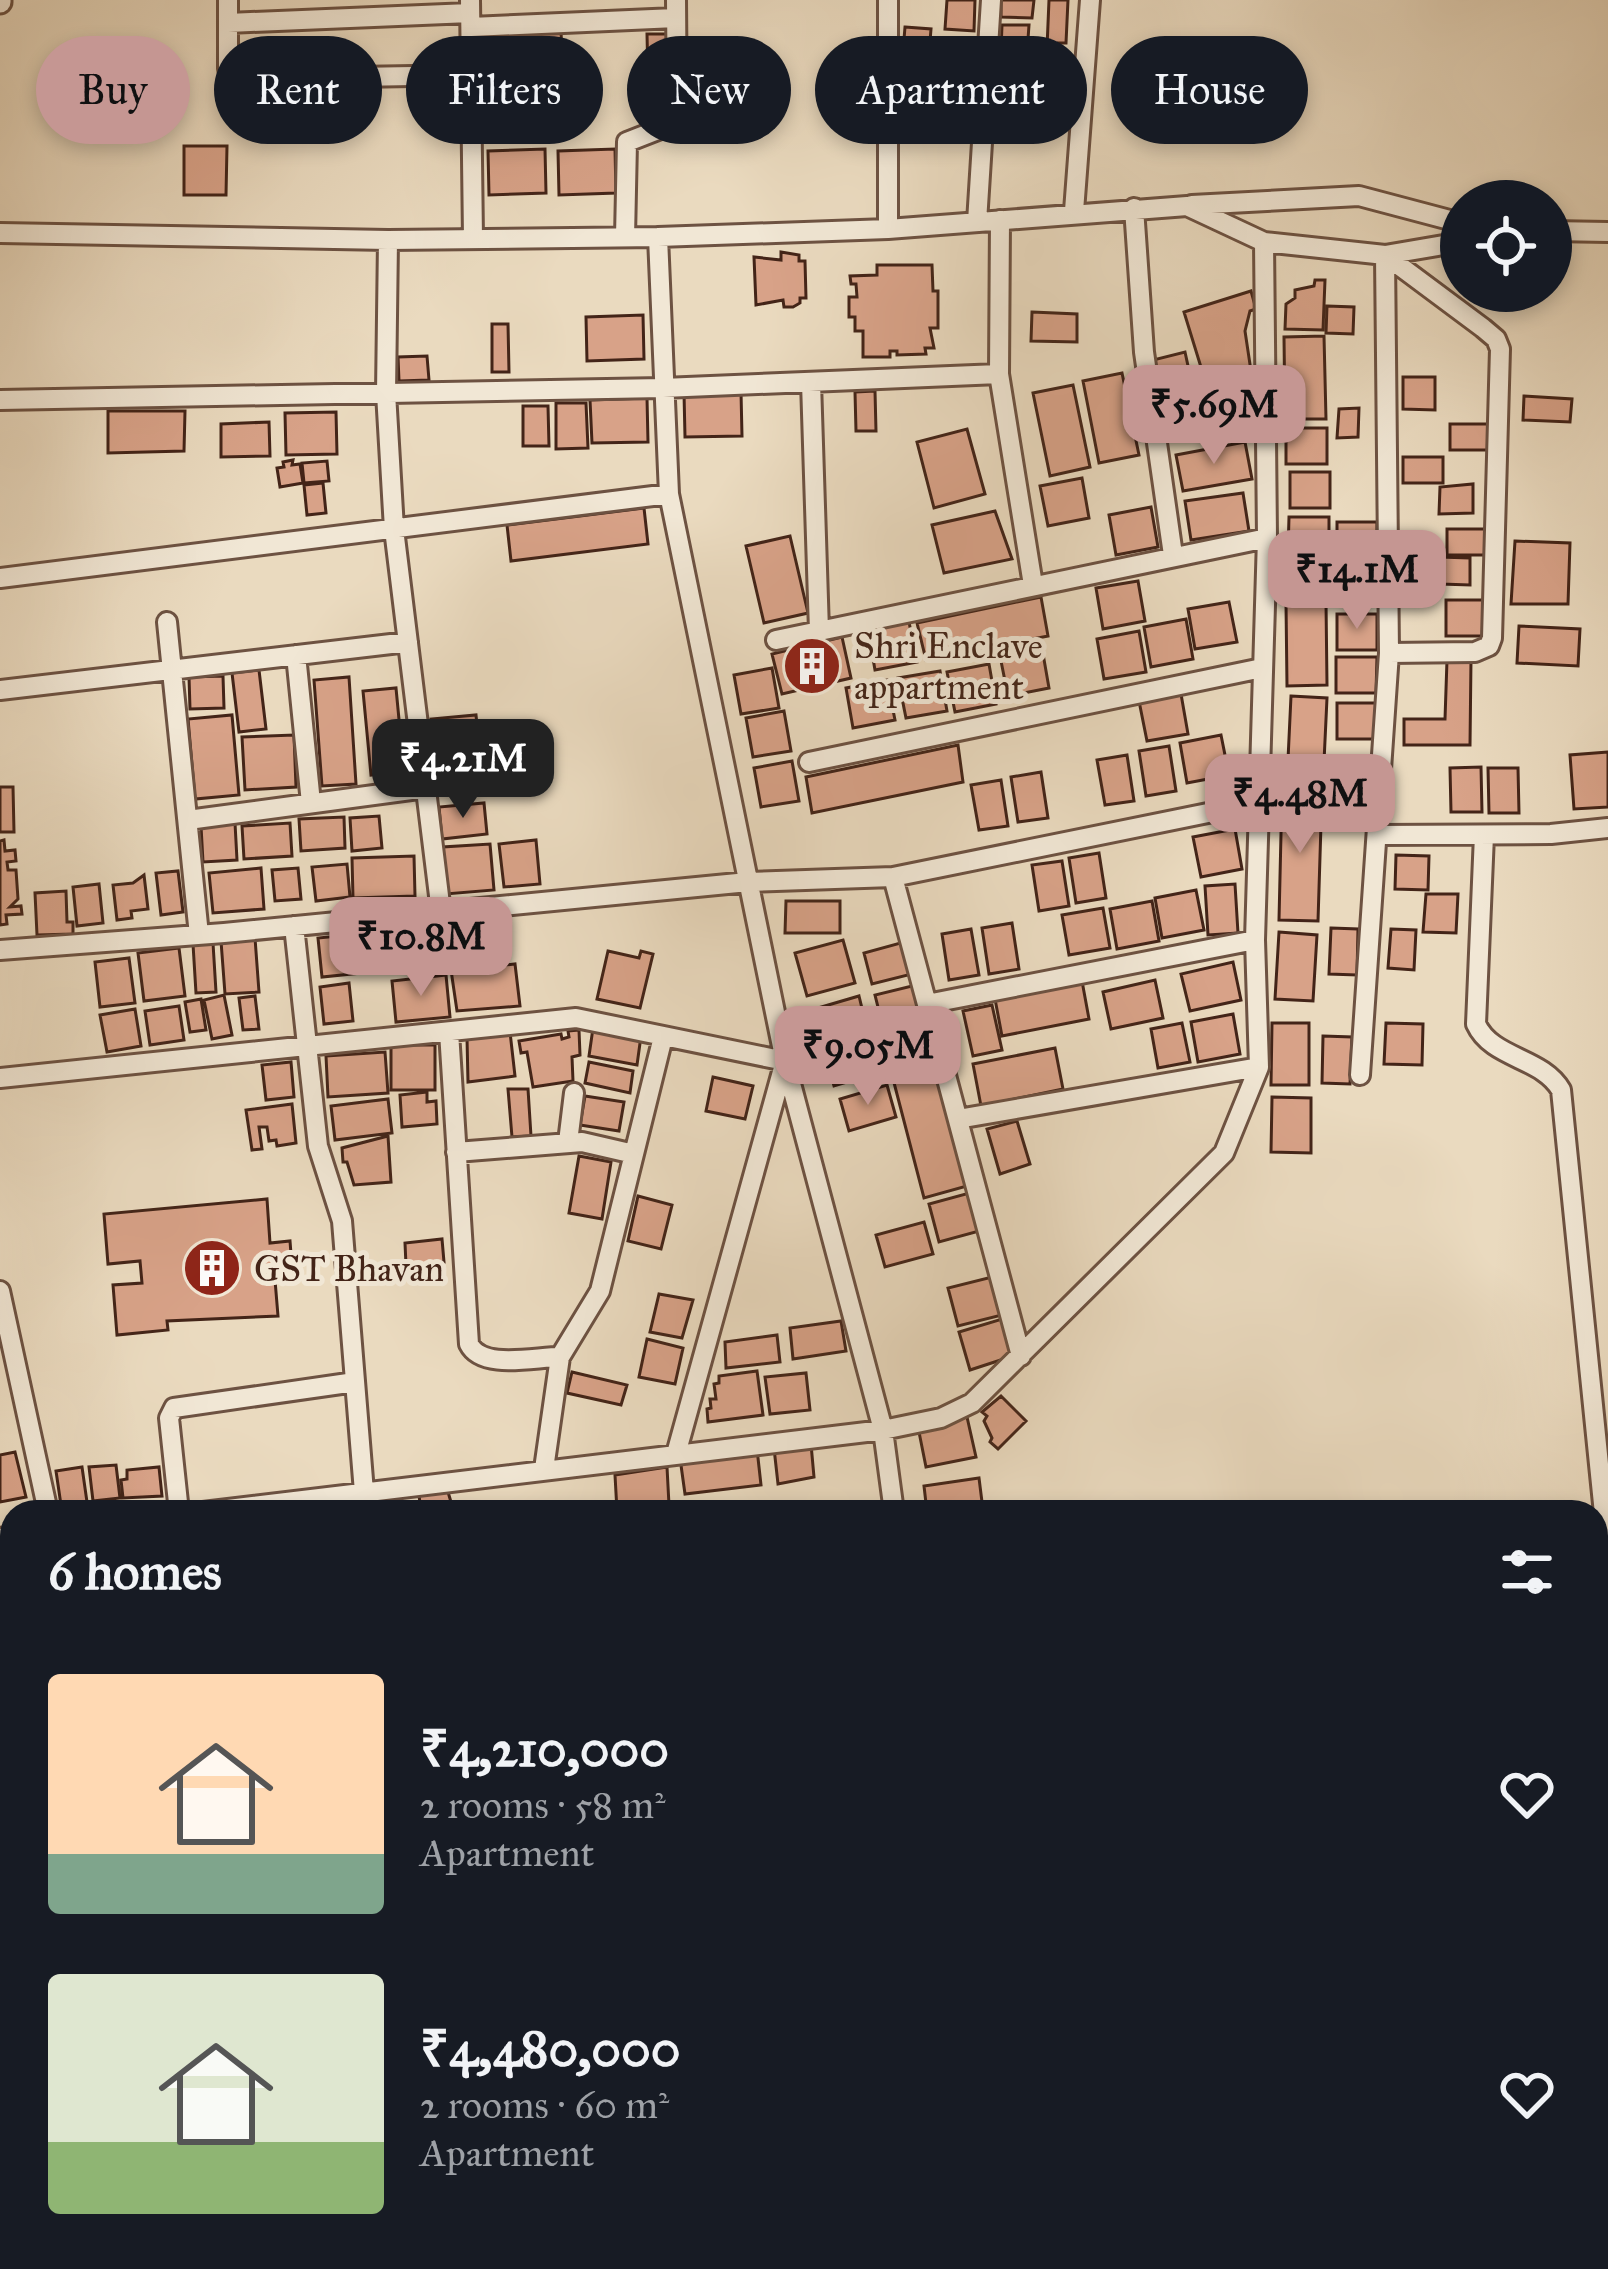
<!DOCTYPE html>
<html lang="en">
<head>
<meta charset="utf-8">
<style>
  body { margin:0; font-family:"IM FELL Great Primer",serif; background:#242831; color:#f1f3f6; height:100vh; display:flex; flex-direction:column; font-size:45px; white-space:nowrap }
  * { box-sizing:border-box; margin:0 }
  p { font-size:39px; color:#9ea1a6 }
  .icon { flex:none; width:66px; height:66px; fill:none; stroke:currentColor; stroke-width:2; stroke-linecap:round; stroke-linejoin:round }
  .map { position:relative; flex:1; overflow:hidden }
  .sheet { position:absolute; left:0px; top:1500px; width:1608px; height:771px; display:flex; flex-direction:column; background:#171b24; border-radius:36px 36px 0 0; box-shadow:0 6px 18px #0003 }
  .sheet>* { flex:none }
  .banner { position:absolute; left:36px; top:36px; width:1536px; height:108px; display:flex; gap:24px }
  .tools { position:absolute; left:1440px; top:180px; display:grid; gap:24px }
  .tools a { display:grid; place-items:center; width:132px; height:132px; border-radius:50%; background:#171b24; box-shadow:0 6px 18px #0003; font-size:60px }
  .price { position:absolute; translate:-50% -102px; padding:0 27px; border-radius:24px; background:#c59692; color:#111; font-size:39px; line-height:78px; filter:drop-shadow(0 3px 6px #0008) }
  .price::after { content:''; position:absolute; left:50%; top:72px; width:36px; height:27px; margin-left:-18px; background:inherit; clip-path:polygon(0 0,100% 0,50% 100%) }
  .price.on { background:#222; color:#fff }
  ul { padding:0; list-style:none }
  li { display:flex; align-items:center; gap:36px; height:300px; padding:0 48px }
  li span { display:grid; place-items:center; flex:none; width:336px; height:240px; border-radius:12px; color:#555 }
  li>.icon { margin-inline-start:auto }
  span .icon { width:144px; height:144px; fill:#fffc; stroke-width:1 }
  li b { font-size:51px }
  h2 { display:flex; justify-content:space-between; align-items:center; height:144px; padding:0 48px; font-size:51px }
  .chip { padding:0 42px; border-radius:54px; background:#171b24; box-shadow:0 6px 18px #0003; font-size:42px; line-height:108px }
  .chip.on { background:#c59692; color:#111 }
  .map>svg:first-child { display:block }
  .building { fill:#d8a288; stroke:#432418; stroke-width:3 }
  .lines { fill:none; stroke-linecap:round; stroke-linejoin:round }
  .minor-casing { stroke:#6d5242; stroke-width:24 }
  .tertiary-casing { stroke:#6d5242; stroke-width:27 }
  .minor { stroke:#f1e7d5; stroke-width:18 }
  .tertiary { stroke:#f1e7d5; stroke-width:21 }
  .labels { text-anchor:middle; stroke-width:10; stroke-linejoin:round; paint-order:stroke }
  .poi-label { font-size:36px; fill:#432418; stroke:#f1e7d5; text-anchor:start }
</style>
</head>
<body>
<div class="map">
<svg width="1608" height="2269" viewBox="0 0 1608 2269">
  <rect width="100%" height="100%" fill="#eadabf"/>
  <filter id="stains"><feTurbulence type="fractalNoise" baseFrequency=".00167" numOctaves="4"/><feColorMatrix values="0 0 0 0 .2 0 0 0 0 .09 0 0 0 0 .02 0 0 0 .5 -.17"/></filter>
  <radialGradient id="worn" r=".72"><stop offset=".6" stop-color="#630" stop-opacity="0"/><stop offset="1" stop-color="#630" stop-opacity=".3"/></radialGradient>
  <path class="building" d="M947,0H975L974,31L945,29Z
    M1001,0H1034L1032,18L1001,17Z
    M1049,0H1068L1066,43H1058L1056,49L1047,48Z
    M1002,25H1029L1028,39H1022V54L1001,50Z
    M905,27L931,29L926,90L900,88Z
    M561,32L563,72L541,73L539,33Z
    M537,34L538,72H526L521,35Z
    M647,34H667L668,77H648Z
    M942,47L972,48L973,85L955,86L950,94L937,93Z
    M184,146H227L226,195H184Z
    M545,149L546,193L489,195L488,151Z
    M615,149L616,193L559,195L558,151Z
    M781,252L799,255V261H805L806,298H800V303L793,307H784L783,300L756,305L754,257L781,260Z
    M877,265H932L933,291H938V328H930L934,348H925L926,354L897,355V351H890V357H863V331H855V317H849V297H857L856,284H851L850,276L877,275Z
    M1315,280H1325L1323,330L1285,329L1286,304L1295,298V290L1314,286Z
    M1251,291L1256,309L1250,311L1245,331L1251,371L1248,375L1254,392L1248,395V429L1243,428L1246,436L1224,442L1184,312Z
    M1327,306L1354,307L1353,334L1326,333Z
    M1032,312L1077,314V342L1031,341Z
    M643,315L644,359L587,361L586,317Z
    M492,324H508L509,372H492Z
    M1324,336L1326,419H1285L1284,337Z
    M1185,352L1193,389L1155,398L1149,361Z
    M427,356L429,380L399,381L398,357Z
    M1122,373L1139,455L1099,463L1083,381Z
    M1403,377H1435V410L1403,409Z
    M1073,385L1090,467L1050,476L1033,393Z
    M875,391L876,431H856L855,392Z
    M741,392L742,436L685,437L684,393Z
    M1524,396L1572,399L1570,422L1523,420Z
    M647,398L648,442L592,443L590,400Z
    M556,403H586L588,448L556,449Z
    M523,406H548L549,446H523Z
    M1359,408L1358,437L1337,438L1339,409Z
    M108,411H185L184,451L108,453Z
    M336,412L337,454L286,455L285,413Z
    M269,422L270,456L221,457V424Z
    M1450,424H1490V450H1450Z
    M1286,428H1327V464H1286Z
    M967,429L985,494L934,508L917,442Z
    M1245,442L1252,479L1183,491L1176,455Z
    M1403,457H1443V483H1403Z
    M293,460L292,465L300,464L303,483L280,487L277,468L284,467L283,462Z
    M327,461L329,481L304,483L302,463Z
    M1290,472H1330V508H1290Z
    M1082,478L1089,518L1048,526L1040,486Z
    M323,483L326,513L307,515L304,485Z
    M1473,484V513L1439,514L1440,487Z
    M1243,493L1249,531L1191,540L1185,501Z
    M1151,507L1158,547L1116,555L1109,515Z
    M644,508L648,544L511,561L507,525Z
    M995,511L1012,559L944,573L932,525Z
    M1289,517H1329V554L1288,553Z
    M1337,522H1377V558H1337Z
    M1447,529H1486V555H1447Z
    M790,536L808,613L764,623L746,546Z
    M1515,541L1570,543L1568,604H1511Z
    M1439,557L1470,558V585L1441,584Z
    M1288,559L1328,560V596L1287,595Z
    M1138,581L1145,621L1103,629L1096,588Z
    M1041,597L1048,636L926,660L917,623Z
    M1446,600H1486V636H1446Z
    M1229,602L1237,642L1195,649L1188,609Z
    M1326,602L1327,685L1287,686L1286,603Z
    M1337,614H1377V650H1337Z
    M1186,619L1193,659L1151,667L1144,627Z
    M909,622L917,662L875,670L868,630Z
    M1519,626L1580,629L1578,666L1517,663Z
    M1139,631L1146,672L1104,679L1097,639Z
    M842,637L851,678L782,694L772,654Z
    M1042,648L1049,688L1008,696L1000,656Z
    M1336,657H1377L1376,693H1336Z
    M1471,659L1470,745H1404V719H1445L1447,660Z
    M989,664L996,704L955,712L947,672Z
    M772,668L779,708L741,714L734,675Z
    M259,670L266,729L239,732L232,673Z
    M940,671L947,711L906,718L898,678Z
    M223,676L224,708L190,709L189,677Z
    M349,677L356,784L322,786L314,680Z
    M887,680L895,720L853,728L846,688Z
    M396,688L404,772L371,775L363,691Z
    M1181,694L1188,734L1147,741L1139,701Z
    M1291,696L1327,698L1323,783L1287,781Z
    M1337,703H1378V739H1337Z
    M784,711L791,751L753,757L746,718Z
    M232,715L239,795L195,799L188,719Z
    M476,715L479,746L434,751L431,719Z
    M294,735L296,787L245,790L242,737Z
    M1221,735L1229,775L1187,783L1180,743Z
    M958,745L963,782L812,813L806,777Z
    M1169,746L1176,791L1146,796L1139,751Z
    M1608,752V807L1574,809L1570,755Z
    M1127,755L1134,801L1105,805L1097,760Z
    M480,758L483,790L438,794L435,763Z
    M792,761L799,801L761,807L754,768Z
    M1481,767L1482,812H1451L1450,768Z
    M1488,768H1518L1519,813H1489Z
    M1041,772L1048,818L1018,822L1011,777Z
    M1001,780L1008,826L979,830L971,785Z
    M0,787H13L14,832H0Z
    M1282,791L1322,792L1318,921L1279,920Z
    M484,803L487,834L442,839L439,807Z
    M379,816L382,848L352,851L350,818Z
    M344,817L345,848L301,851L299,819Z
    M235,823L237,860L203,862L201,826Z
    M290,823L292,856L244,859L242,826Z
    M1235,829L1242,869L1201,877L1193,837Z
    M4,840L5,851L15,850L16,861L7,862L8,870H16L18,899L10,907L21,906L22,914L6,915L7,924L0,925V841Z
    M536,840L540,884L504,887L499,844Z
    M490,844L494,890L446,894L443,847Z
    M1099,853L1106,898L1076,903L1069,858Z
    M1396,855L1429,856L1428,890L1395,889Z
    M414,856L415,896L353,898L352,858Z
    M1062,861L1069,906L1039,911L1032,865Z
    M347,864L350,897L316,901L312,867Z
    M261,868L264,909L213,913L209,873Z
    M298,868L301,899L275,901L272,870Z
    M178,871L183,912L161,915L156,873Z
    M144,875L148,909L131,911L132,918L117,920L113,885L133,883Z
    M99,884L103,923L77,926L73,887Z
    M1235,884L1238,933L1208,935L1205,886Z
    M1196,890L1204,930L1162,938L1155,898Z
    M66,891L67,922H73V934L37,935L35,893Z
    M1426,894H1458L1456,933L1423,932Z
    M786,901H840V933H785Z
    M1152,901L1159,941L1117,949L1110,909Z
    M1103,908L1110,948L1069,955L1062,915Z
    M502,915L506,952L480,955L476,918Z
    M465,923L470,961L420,968L415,931Z
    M1012,923L1019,969L989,974L982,928Z
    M1331,928L1358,929L1357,975L1329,974Z
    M408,929L411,968L322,977L318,938Z
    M971,929L979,975L949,980L942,934Z
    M1391,929L1416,930L1414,970L1388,968Z
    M1279,932L1317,935L1313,1001L1275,999Z
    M255,938L259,992L225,994L221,941Z
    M843,940L855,983L807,996L795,953Z
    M904,942L912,974L872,984L864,953Z
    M213,943L216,992L196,993L193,944Z
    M179,948L185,996L144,1001L138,953Z
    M608,951L639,958L641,951L653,954L640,1008L597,999Z
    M129,958L135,1003L100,1007L95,962Z
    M1233,962L1241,1000L1190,1011L1181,974Z
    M515,964L520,1006L457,1011L451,970Z
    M446,975L450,1017L396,1022L392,981Z
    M1155,980L1163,1018L1111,1029L1103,992Z
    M1082,981L1089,1019L1002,1036L995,999Z
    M349,983L353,1021L324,1024L320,987Z
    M916,985L924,1016L883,1027L875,995Z
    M224,995L232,1035L212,1039L204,1000Z
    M255,996L259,1029L243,1030L239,998Z
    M859,996L867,1029L820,1042L811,1010Z
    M201,999L206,1030L190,1032L185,1002Z
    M992,1005L1002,1050L973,1056L963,1011Z
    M179,1006L184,1040L150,1045L145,1011Z
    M135,1009L141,1046L107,1052L100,1015Z
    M1233,1014L1240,1054L1198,1062L1191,1022Z
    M925,1021L935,1059L891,1070L881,1032Z
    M1182,1023L1190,1062L1158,1068L1151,1029Z
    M1272,1023H1309V1085H1271Z
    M1386,1023L1423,1024L1422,1065L1384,1064Z
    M593,1028L641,1036L637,1065L589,1056Z
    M579,1030L580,1055L572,1057L573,1081L533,1087L527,1052L521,1053L519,1041L561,1034L562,1039L569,1037L568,1031Z
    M510,1032L515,1076L468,1082L467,1038Z
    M1323,1036L1352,1037L1350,1084L1322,1083Z
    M873,1040L881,1072L834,1086L825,1054Z
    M391,1045H435V1090H391Z
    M1055,1048L1063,1089L981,1106L973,1064Z
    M385,1052L388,1093L328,1097L326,1056Z
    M291,1062L294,1097L266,1100L262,1065Z
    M589,1062L633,1071L630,1093L585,1083Z
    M935,1064L967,1186L924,1198L892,1075Z
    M713,1077L753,1086L745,1119L706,1111Z
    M887,1085L896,1117L849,1131L840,1099Z
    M508,1089H528L531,1136L512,1137Z
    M427,1092V1102L436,1101L437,1124L402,1127L400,1095Z
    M585,1096L624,1102L619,1131L580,1125Z
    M1272,1097L1311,1098V1153L1271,1152Z
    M388,1099L392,1133L335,1140L331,1106Z
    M292,1104L296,1143L277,1146L276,1140L269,1141L267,1127H259L262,1149L252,1150L246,1110Z
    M1017,1121L1030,1164L1000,1174L987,1129Z
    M388,1136L391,1182L354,1185L347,1162H343L342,1148Z
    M579,1156L611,1162L602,1219L569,1213Z
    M973,1192L983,1230L939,1242L929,1204Z
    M638,1196L672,1205L661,1249L628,1241Z
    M267,1199L270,1243L290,1241L292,1267L274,1268L278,1316L167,1321L168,1330L117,1335L113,1285L142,1283L140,1261L108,1264L104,1214Z
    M924,1222L933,1254L885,1267L876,1235Z
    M442,1239L444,1262L406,1265L405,1243Z
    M992,1277L1002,1315L958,1326L948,1288Z
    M659,1294L693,1300L682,1338L650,1332Z
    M1002,1319L1013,1356L970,1370L959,1332Z
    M841,1321L846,1351L793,1359L790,1328Z
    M777,1335L780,1362L726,1368L725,1342Z
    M647,1339L683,1348L675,1384L639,1377Z
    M757,1371L763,1415L708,1422L707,1409L711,1408L710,1399H716L714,1384L719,1383V1376Z
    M572,1372L627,1385L621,1405L567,1393Z
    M806,1373L810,1410L770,1414L765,1377Z
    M1001,1396L1026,1421L998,1449L990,1442L992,1438L984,1421L987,1416L982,1412Z
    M967,1417L976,1457L926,1467L918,1427Z
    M811,1444L814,1477L778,1484L774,1448Z
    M757,1449L761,1485L685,1494L680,1458Z
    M15,1452L26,1497L0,1502V1455Z
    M116,1465L120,1498L93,1501L89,1467Z
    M82,1467L87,1502L61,1505L56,1471Z
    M159,1467L162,1496L123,1498L121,1480L127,1479V1470Z
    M667,1467L669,1505L617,1511L615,1475Z
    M979,1478L983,1510L927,1512L924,1486Z
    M448,1492L454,1512H421L419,1495Z
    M12,1557V1589L0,1591V1558Z
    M1605,1759L1608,1827L1596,1828V1761Z
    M1608,1842V1903L1596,1905V1844Z
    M442,2259H500V2269H441Z
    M940,2259H1082V2269H940Z"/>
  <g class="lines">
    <defs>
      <path id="minor" d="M228,0V69L236,79L471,75
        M470,0L473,238
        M888,0V229
        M228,23L470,13
        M471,27L676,18
        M1192,205L1359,196L1461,223
        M1134,208L1144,352L1173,555
        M1074,211L1090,0
        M1000,220L999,374L1033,585
        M977,222L991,0
        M1551,231L1608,232
        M0,233L388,240L658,237L888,229L1187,206L1264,242L1267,538L1255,940L1259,1067L1224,1153L972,1403L941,1418L883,1430L203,1512
        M625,237L627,142L673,124L677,118L676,0
        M658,237L669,494L785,1061L883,1430L894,1512
        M388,240L386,393L394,529L441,912
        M1264,242L1385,255L1461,242
        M1385,255L1483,328L1496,339L1500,349L1492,638L1489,646L1475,652L1389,653
        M811,382L819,631
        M0,400L663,388L999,374
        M0,578L669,494
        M167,622L199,935
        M776,640L1267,538
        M296,655L311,803
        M0,690L408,642
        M809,762L1262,668
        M188,820L426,788
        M1377,835L1551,834L1608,828
        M1484,835L1476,1024C1492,1059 1542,1057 1561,1090L1608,1553
        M893,877L1021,1356
        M294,926L318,1146L342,1221L364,1492
        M0,950L224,933L748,882L893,877L1262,802
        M927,1004L1255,940
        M449,1032L469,1344C482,1370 534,1357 560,1357
        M1360,1075L1389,653L1385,255
        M0,1078L576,1018L785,1061L676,1454
        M958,1119L1259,1067
        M568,1142L574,1093
        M456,1152L582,1142L634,1154
        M0,1291L48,1512
        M544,1469L560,1357L600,1291L663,1037
        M179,1512L169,1418L174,1408L355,1382
        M0,1538L12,1536
        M0,1670L12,1668
        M0,1872L12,1871
        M1596,1949L1608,1948
        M0,2081L12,2079
        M401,2269L402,2259"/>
      <path id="tertiary" d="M0,2V0"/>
    </defs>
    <use href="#minor" class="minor-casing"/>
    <use href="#tertiary" class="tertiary-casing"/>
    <use href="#minor" class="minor"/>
    <use href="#tertiary" class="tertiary"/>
  </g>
  <defs>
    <symbol id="building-disc" viewBox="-11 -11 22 22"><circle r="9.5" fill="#8f2418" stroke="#f1e7d5"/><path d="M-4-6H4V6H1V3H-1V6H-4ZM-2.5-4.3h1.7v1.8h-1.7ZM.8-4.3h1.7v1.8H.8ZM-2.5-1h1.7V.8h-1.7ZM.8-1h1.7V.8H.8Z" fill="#fff"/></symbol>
  </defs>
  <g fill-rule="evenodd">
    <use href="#building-disc" x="779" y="633" width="66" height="66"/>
    <use href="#building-disc" x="179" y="1235" width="66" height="66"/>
  </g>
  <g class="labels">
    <g class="poi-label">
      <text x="854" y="658">Shri Enclave<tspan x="854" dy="41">appartment</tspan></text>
      <text x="254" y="1281">GST Bhavan</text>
    </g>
  </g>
  <rect width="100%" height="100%" filter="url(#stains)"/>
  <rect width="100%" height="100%" fill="url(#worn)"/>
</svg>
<div class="tools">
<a><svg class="icon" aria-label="locate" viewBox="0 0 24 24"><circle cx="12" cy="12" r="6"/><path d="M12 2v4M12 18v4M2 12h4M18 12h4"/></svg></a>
</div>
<b class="price" style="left:1214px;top:467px">₹5.69M</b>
<b class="price" style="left:1357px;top:632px">₹14.1M</b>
<b class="price on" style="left:463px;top:821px">₹4.21M</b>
<b class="price" style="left:1300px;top:856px">₹4.48M</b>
<b class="price" style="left:421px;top:999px">₹10.8M</b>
<b class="price" style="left:868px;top:1108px">₹9.05M</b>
<div class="banner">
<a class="chip on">Buy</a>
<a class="chip">Rent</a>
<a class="chip">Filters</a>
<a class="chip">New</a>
<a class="chip">Apartment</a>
<a class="chip">House</a>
</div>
<section class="sheet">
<h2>6 homes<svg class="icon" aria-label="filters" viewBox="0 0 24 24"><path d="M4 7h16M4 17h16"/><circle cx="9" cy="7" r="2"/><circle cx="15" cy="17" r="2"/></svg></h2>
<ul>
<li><span style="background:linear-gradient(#ffd9b3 75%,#7fa58c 0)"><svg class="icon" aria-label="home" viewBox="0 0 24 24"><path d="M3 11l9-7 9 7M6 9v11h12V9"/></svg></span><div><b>₹4,210,000</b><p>2 rooms · 58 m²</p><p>Apartment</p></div><svg class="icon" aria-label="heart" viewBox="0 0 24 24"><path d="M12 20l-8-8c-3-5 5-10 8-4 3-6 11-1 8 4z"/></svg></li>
<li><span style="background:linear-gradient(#dfe7d0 70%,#8fb573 0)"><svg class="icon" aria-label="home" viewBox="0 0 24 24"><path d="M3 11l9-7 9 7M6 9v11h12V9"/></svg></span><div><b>₹4,480,000</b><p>2 rooms · 60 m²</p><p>Apartment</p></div><svg class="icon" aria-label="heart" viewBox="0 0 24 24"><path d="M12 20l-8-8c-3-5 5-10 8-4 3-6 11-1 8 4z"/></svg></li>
</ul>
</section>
</div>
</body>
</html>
